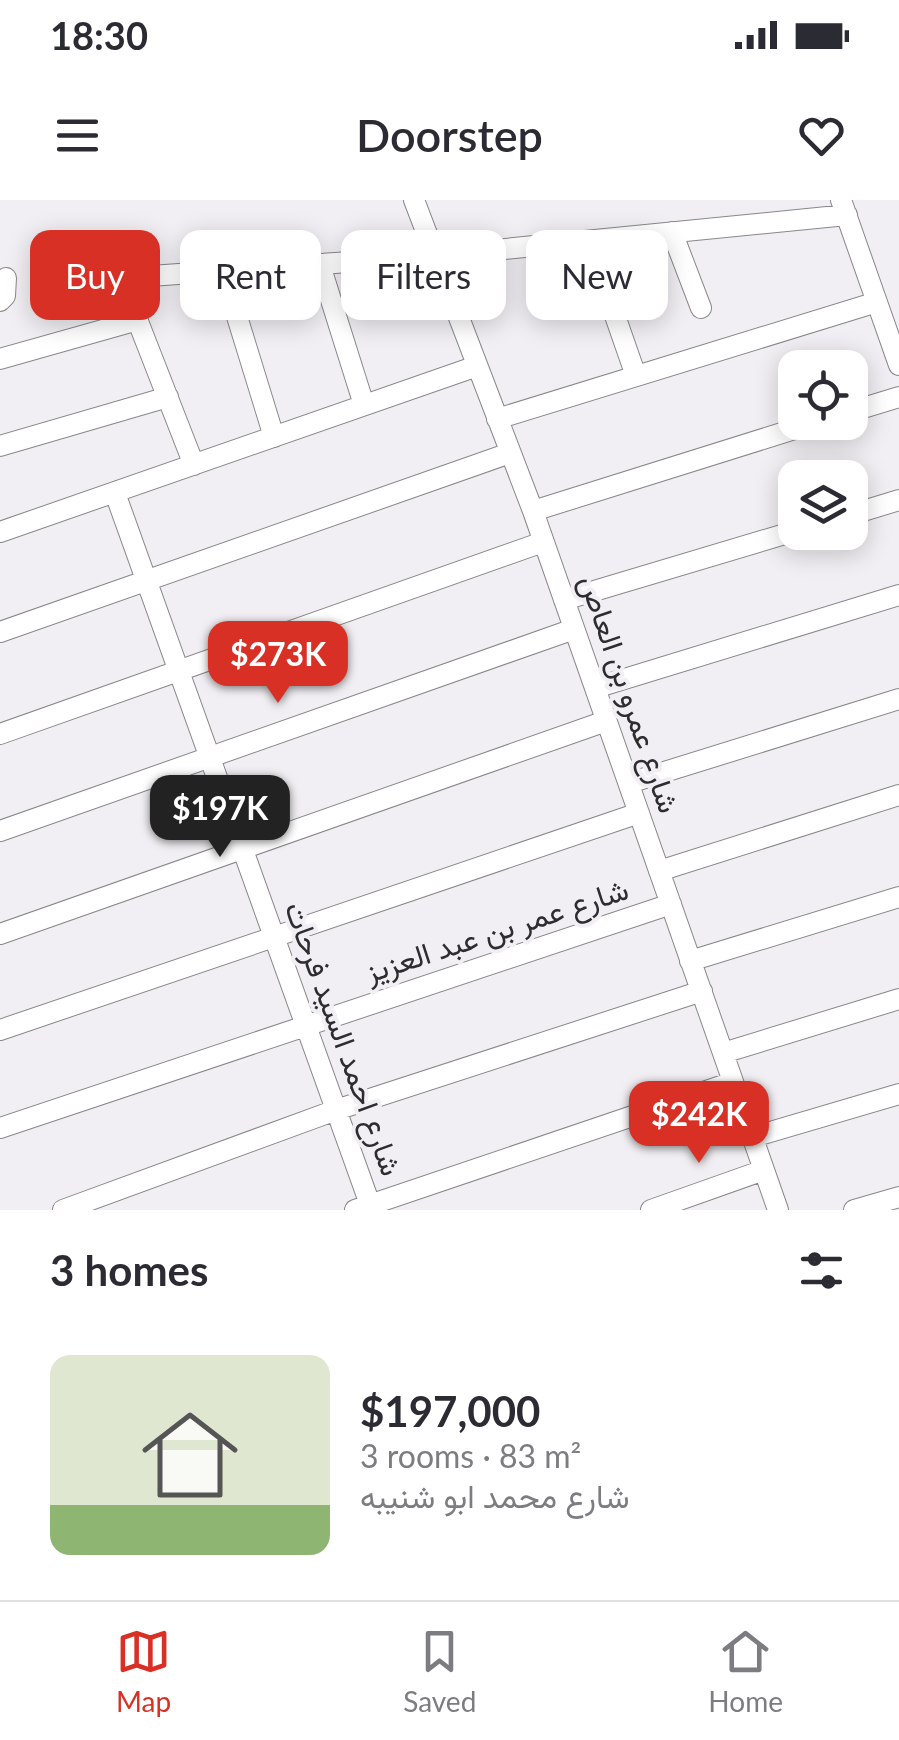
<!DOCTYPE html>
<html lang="en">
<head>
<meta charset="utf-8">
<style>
  body { margin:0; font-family:Lato,Vazirmatn,sans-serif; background:#f2f2f3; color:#2b2b33; height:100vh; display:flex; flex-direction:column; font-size:38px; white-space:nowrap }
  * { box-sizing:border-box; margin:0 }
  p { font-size:32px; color:#7c7c81 }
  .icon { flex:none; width:55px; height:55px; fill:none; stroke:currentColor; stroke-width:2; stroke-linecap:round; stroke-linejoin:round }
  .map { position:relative; height:1010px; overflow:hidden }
  .panel { display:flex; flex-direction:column; background:#fff; flex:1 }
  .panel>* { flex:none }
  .hud { position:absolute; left:30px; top:30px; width:840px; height:90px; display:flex; gap:20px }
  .controls { position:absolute; left:778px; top:150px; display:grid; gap:20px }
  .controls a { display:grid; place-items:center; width:90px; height:90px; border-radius:20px; background:#fff; box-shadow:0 5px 25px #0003; font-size:50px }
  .price { position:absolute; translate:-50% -85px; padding:0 22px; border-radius:20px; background:#d93025; color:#fff; font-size:32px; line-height:65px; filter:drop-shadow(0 2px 5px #0008) }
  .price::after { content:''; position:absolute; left:50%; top:60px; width:30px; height:22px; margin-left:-15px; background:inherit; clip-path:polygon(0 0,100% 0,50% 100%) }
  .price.active { background:#222; color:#fff }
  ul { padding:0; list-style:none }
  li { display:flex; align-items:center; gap:30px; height:250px; padding:0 50px }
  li+li { border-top:2px solid #e1e1e2 }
  li span { display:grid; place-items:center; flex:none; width:280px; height:200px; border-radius:20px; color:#555 }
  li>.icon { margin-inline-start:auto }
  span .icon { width:120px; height:120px; fill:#fffc; stroke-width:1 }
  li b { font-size:42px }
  h2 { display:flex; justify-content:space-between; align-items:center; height:120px; padding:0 50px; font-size:42px }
  .chip { padding:0 35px; border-radius:20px; background:#fff; box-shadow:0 5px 25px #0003; font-size:35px; line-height:90px }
  .chip.active { background:#d93025; color:#fff }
  .status { display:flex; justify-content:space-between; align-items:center; height:70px; padding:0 50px; background:#fff; direction:ltr }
  .status svg { height:28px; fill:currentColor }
  header { display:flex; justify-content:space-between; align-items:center; height:130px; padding:0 50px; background:#fff; font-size:45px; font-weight:600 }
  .tab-bar { display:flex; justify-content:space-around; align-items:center; height:140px; border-top:2px solid #e1e1e2; background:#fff; font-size:28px; color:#7c7c81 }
  .tab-bar a { display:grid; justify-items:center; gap:5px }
  .tab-bar .active { color:#d93025 }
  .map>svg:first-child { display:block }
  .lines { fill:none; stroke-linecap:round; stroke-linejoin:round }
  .street-casing { stroke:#89878a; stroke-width:22 }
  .street { stroke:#fff; stroke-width:20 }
  .labels { text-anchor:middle; stroke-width:8; stroke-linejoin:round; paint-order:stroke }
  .street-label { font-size:30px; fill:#2d2c2e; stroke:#f1eff3 }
</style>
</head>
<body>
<div class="status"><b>18:30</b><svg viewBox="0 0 49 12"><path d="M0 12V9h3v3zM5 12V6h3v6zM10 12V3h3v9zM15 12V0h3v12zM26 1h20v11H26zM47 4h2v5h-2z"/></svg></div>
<header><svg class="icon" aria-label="menu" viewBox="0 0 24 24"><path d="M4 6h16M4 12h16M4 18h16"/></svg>Doorstep<svg class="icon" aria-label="heart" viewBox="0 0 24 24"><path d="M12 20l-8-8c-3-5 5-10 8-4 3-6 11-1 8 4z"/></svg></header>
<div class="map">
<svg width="899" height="1010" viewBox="0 0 899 1010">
  <rect width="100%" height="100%" fill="#f1eff3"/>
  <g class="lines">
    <defs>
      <path id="street" d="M414,0L533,311L778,1010
        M841,0L899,165
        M672,32L701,108
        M589,41L636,176
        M320,65L364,205
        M223,71L274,237
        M121,78L194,265
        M52,83L434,56L847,15
        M0,101L5,96L6,78
        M0,159L138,120
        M850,212L899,197
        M497,219L877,102
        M0,246L168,197
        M115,293L372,1010
        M533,311L817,222
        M850,315L899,300
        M0,332L477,166
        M564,400L795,331
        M0,432L510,253
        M595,488L899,395
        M0,534L543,342
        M629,583L899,499
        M0,631L574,429
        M659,671L899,595
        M0,734L606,521
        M690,761L899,697
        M0,830L639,613
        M723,853L899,799
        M0,928L671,704
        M753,937L899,894
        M63,1010L336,910L702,791
        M355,1010L733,882
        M651,1010L764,970
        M854,1010L899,997"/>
    </defs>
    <use href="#street" class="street-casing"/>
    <use href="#street" class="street"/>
  </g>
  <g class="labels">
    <g class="street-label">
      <text transform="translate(629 494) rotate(71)" y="10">شارع عمرو بن العاص</text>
      <text transform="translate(497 731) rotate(-18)" y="10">شارع عمر بن عبد العزيز</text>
      <text transform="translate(343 839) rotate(70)" y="10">شارع احمد السيد فرحات</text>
    </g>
  </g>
</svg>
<div class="controls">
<a><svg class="icon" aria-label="locate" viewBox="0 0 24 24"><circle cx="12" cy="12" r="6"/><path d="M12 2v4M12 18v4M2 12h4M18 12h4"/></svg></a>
<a><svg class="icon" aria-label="layers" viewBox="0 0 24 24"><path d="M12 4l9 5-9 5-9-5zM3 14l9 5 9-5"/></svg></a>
</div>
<b class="price" style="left:278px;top:506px">$273K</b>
<b class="price active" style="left:220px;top:660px">$197K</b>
<b class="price" style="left:699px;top:966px">$242K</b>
<div class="hud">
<a class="chip active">Buy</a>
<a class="chip">Rent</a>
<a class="chip">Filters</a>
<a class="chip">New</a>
</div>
</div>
<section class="panel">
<h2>3 homes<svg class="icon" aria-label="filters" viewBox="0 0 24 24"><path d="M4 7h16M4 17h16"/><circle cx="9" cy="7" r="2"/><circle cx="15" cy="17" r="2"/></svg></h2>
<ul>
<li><span style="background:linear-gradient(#dfe7d0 75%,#8fb573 0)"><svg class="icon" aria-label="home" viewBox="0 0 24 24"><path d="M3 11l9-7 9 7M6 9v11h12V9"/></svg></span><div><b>$197,000</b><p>3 rooms · 83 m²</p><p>شارع محمد ابو شنيبه</p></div></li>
</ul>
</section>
<nav class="tab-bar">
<a class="active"><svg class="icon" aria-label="map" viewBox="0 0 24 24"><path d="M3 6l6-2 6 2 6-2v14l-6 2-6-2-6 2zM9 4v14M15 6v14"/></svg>Map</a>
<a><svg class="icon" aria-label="saved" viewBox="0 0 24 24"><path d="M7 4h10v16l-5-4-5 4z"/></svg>Saved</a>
<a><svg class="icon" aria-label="home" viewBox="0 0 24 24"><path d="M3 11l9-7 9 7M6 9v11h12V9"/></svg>Home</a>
</nav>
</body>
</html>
